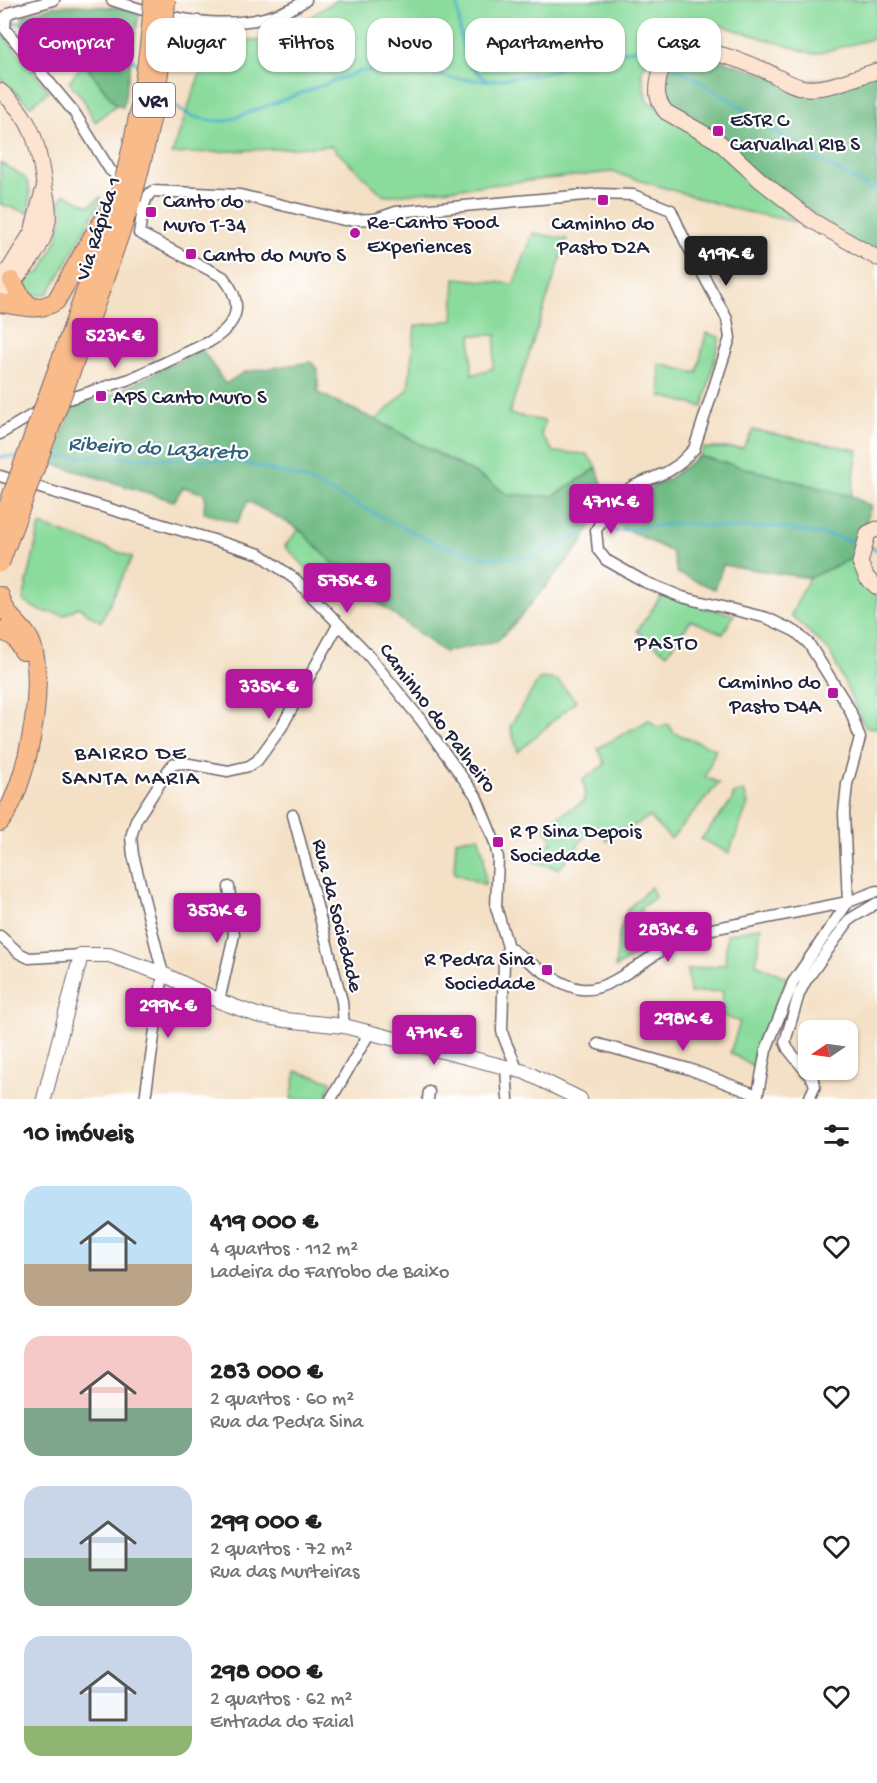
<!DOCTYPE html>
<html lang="pt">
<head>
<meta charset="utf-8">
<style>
  body { margin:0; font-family:"Gochi Hand",sans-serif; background:#f6f6f6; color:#222; height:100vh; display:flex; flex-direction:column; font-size:22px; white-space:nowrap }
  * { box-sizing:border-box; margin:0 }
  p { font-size:20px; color:#767676 }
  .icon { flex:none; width:33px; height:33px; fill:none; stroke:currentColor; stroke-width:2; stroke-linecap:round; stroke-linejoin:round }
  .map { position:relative; height:1099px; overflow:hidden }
  .panel { display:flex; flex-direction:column; background:#fff; flex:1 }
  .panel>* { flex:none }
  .top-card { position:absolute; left:18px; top:18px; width:842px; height:54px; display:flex; gap:12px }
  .needle { width:39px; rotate:257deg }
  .fabs { position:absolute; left:798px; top:1020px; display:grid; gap:12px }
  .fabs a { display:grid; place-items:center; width:60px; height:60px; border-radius:12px; background:#fff; box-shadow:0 2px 4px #0004; font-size:30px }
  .price { position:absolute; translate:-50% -51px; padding:0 14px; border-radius:6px; background:#b5179e; color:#fff; font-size:20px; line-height:39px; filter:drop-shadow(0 2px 3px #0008) }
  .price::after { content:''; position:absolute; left:50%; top:36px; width:18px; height:14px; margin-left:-9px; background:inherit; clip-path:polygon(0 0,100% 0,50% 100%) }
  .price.active { background:#222; color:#fff }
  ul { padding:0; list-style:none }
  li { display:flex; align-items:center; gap:18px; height:150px; padding:0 24px }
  li span { display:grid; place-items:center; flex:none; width:168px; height:120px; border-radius:18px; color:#555 }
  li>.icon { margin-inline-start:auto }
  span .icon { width:72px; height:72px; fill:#fffc; stroke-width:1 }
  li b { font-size:26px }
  h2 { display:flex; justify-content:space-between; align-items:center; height:72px; padding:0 24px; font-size:26px }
  .chip { padding:0 21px; border-radius:18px; background:#fff; box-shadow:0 2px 4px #0004; font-size:21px; line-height:54px }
  .chip.active { background:#b5179e; color:#fff }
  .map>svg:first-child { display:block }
  .green { fill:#8adb9c; stroke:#567e6c; stroke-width:1.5; fill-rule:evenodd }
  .forest { fill:#6fbb84; stroke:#486e60; stroke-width:1.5 }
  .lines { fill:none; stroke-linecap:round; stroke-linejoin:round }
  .stream { stroke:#44adc3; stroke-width:3 }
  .minor-casing { stroke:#6c646b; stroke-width:13 }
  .tertiary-casing { stroke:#6c646b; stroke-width:16 }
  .secondary-casing { stroke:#6c646b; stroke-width:17 }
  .trunk-casing { stroke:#6c646b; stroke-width:20 }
  .minor { stroke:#fff; stroke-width:10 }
  .tertiary { stroke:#fff; stroke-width:14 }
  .secondary { stroke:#fde4d1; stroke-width:15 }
  .trunk { stroke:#fabb8b; stroke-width:18 }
  .trunk-bridge-casing { stroke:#6c646b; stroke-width:20; stroke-linecap:butt }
  .trunk-bridge { stroke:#fabb8b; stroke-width:18 }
  .poi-dot { fill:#b5179e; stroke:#fff; stroke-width:2 }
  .labels { text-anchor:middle; stroke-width:4.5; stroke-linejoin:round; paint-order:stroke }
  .shield { fill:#fff; stroke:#646476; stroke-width:1.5 }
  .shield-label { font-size:20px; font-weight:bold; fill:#22223b }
  .poi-label { font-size:21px; fill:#22223b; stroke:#fff; text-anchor:start }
  .street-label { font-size:21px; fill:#22223b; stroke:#fff }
  .water-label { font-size:22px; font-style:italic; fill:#316178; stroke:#fff }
  .neighbourhood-label { font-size:22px; letter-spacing:1.5px; fill:#22223b; stroke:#fff }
</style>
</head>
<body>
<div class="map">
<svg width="877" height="1099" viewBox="0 0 877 1099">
  <rect width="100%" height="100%" fill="#fff"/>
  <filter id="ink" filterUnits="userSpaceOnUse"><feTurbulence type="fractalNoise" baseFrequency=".0167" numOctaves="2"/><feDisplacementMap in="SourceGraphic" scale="12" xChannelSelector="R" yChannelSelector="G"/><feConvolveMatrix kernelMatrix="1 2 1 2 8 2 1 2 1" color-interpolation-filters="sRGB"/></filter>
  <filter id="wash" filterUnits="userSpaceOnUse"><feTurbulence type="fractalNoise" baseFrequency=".008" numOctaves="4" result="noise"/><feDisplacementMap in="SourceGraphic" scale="24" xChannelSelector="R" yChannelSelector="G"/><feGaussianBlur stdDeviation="1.35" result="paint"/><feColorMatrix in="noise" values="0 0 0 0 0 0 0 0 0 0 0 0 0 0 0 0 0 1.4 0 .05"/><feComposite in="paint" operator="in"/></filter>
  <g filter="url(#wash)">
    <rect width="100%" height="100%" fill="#f4e0c5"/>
    <path class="green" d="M337,0H877V38L814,54L697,18L658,40L641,72L647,101L701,136L796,222L738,210L612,172L384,196L331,146L172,154L201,70V35L270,42Z
      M0,31L49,91L30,106L0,78Z
      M84,63L116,105L95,122L83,99L69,82Z
      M0,163C31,179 31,178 29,213L0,204Z
      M65,194L87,205H91L100,197L102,198L60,275L47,294C34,297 22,293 26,278L41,272L58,237L64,210L58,204Z
      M533,233L567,239L509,414L545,421L541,435L554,452L587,454L597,468L554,496L508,495L487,480L376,420L408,390L415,326L453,320L455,278L514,284ZM471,335H496L493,368L472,375Z
      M706,333L720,337L703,407L661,396L659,364L697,373Z
      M753,430L858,450L851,496L699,456L704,448H743Z
      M40,525L132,557L101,622L78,607L65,615L40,611L23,601Z
      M299,529L350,580L333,596L285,546Z
      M855,557L877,579V728L865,727L830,652L791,615L809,578Z
      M662,595L734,615L723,634L691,620L667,654L637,631Z
      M540,678L557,680L576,701L518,752L510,726Z
      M649,720L657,727L668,724L674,733L716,749L705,777L719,783L671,839L649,817L607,841L597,828L587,834L559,869L528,860L525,855L553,842L544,825L583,802L585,794L583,780L605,764L598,748Z
      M744,791L748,804L729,853L701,839L732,801L733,794Z
      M478,836L484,856L485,885L454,873L456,840Z
      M651,887L655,897L640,909L655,942L615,968L619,934L627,910Z
      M761,927L756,964L787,978L760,1044L758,1069L730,1053L740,1022L721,1015L723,991L690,993L687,970L725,964L727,934Z
      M296,1071L331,1081L327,1099H291Z"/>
    <path class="forest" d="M75,5L140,9L123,107L116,105L66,38L42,49L21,24L24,15L54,6Z
      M690,50L792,83L877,72V258L676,118L657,90L660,72Z
      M202,349L225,384L245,372L311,362L318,370V393L376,420L487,480L508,495L554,496L597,468L605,493L582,543L515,623L497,641L444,652L357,587L299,529L248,501L237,523L204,513L205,494L183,487L174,501L50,463L75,403L108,397Z
      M699,456L851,496L871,506L855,557L809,578L723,565L715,589L677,573L672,552L618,525L621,502L667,480Z"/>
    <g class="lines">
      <path class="stream" d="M457,0C461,34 457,60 488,81L541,74L597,57L641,48L661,59
        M0,21L51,27L93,24L114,37L139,66
        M672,65L725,97L817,159L877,192
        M163,94C180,115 199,121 226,121L361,71L420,70L449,78L488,81
        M0,457H19
        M47,458L106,456L236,461L305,479L441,546L485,557H530L579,535
        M610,532L680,523L729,528L776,527L833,536L860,544
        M869,546L877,550"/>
    </g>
  </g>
  <g filter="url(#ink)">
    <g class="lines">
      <defs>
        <path id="minor" d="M54,0L11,12L6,16L5,29L74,112L110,170L125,182
          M112,0C172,21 249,38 306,0
          M59,402L130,379L209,342C237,325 246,305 223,277L139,233C142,220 142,197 153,191L240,195L344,220L376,219L396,212L597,194L633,195L671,210L686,243L727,319L730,338L694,449L678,465L667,472L633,486L615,500L596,530L598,550L606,560L645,582L682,597L767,618L796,632L809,644L850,710L860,738L847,784L844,813L848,902
          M0,434L42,409
          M0,476L260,554L296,580L364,650L421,720L476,796L495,843L498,858L496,907L508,947L504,961L502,1031C505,1045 514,1056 517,1071
          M293,815L342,1001L344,1026
          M0,936L19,953L29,958L81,955
          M508,947C527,960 559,986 581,989C606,993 643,961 664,949C676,941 688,936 702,931L848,902L877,891
          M219,1001L234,935L229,887
          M598,1044L689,1069L757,1095
          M506,1069L508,1099
          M145,1099L163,974L133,855L131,837L136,820L169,769L173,764L184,763L228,771L249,766L257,761L281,728L338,625
          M331,1099L370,1032
          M428,1099L429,1092
          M757,1099L766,1050L793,982L848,902
          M809,1099L815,1086L813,1080L788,1049L785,1042L799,994L805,982L850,919L877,903"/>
        <path id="tertiary" d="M44,1099L81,955H109L163,974L219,1001L257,1015L285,1020L344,1026L525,1072L580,1099"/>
        <path id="secondary" d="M877,71C855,77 829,90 806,88C792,87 777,76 764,70C735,58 668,29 659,78C656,92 657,101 666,112L719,142L760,180L811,220L877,258
          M0,91C33,118 38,144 44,184C46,197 50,208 48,221C44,248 21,276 0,293
          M0,278L10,268L32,232L43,191
          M877,529L868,533L860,563L867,578L877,587"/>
        <path id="trunk" d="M12,281L21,297L31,307
          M0,303C20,305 38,313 56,301L93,236L120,195
          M77,315L111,220
          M90,320L132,199
          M0,596C2,603 5,610 10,616C18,626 28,633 32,645C46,686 27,789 0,822
          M0,630L15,637L23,651"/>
      </defs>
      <use href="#minor" class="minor-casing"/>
      <use href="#tertiary" class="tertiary-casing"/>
      <use href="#secondary" class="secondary-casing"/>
      <use href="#trunk" class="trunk-casing"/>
      <use href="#minor" class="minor"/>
      <use href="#tertiary" class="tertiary"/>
      <use href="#secondary" class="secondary"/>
      <use href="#trunk" class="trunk"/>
      <defs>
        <path id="trunk-bridge" d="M120,195C137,131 149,66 153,0
          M132,199C150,134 163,67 166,0
          M0,528L77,315
          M0,563L90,320"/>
      </defs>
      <use href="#trunk-bridge" class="trunk-bridge-casing"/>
      <use href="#trunk-bridge" class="trunk-bridge"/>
    </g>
  </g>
  <g class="poi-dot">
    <rect x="712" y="125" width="12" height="12" rx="3"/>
    <rect x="597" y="194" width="12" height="12" rx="3"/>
    <rect x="145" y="206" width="12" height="12" rx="3"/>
    <circle cx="355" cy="233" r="6"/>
    <rect x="185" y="248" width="12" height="12" rx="3"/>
    <rect x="95" y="390" width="12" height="12" rx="3"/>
    <rect x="827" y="687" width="12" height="12" rx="3"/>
    <rect x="492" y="836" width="12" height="12" rx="3"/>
    <rect x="541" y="964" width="12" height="12" rx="3"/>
  </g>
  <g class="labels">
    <rect class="shield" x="133" y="83" width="42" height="34" rx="4.5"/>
    <g class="shield-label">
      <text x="154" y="107">VR1</text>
    </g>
    <g class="poi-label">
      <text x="730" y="126">ESTR C<tspan x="730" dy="24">Carvalhal RIB S</tspan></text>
      <text x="163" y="207">Canto do<tspan x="163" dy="24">Muro T-34</tspan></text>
      <text x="367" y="228">Re-Canto Food<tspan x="367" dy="24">Experiences</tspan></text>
      <text x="603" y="229" text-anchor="middle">Caminho do<tspan x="603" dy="24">Pasto D2A</tspan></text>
      <text x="203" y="261">Canto do Muro S</text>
      <text x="113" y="403">APS Canto Muro S</text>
      <text x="821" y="688" text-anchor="end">Caminho do<tspan x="821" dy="24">Pasto D4A</tspan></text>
      <text x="510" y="837">R P Sina Depois<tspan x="510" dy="24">Sociedade</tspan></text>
      <text x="535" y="965" text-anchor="end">R Pedra Sina<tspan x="535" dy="24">Sociedade</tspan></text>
    </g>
    <g class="street-label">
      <text transform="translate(97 228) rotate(-72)" y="7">Via Rápida 1</text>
      <text transform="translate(439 717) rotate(53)" y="7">Caminho do Palheiro</text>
      <text transform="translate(339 915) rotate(76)" y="7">Rua da Sociedade</text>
    </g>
    <g class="water-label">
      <text transform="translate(158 446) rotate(3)" y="8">Ribeiro do Lazareto</text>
    </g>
    <g class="neighbourhood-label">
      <text x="667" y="649">PASTO</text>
      <text x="131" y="759">BAIRRO DE<tspan x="131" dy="25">SANTA MARIA</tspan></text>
    </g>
  </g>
</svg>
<div class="fabs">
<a><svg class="needle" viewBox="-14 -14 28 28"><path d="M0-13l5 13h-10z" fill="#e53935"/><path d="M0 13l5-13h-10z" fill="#767676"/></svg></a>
</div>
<b class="price active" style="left:726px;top:287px">419K €</b>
<b class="price" style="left:115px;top:369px">523K €</b>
<b class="price" style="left:611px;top:535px">471K €</b>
<b class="price" style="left:347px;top:614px">575K €</b>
<b class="price" style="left:269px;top:720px">335K €</b>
<b class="price" style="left:217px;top:944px">353K €</b>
<b class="price" style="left:668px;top:963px">283K €</b>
<b class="price" style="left:168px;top:1039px">299K €</b>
<b class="price" style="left:683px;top:1052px">298K €</b>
<b class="price" style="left:434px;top:1066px">471K €</b>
<div class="top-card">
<a class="chip active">Comprar</a>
<a class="chip">Alugar</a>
<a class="chip">Filtros</a>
<a class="chip">Novo</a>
<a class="chip">Apartamento</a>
<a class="chip">Casa</a>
</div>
</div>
<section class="panel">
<h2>10 imóveis<svg class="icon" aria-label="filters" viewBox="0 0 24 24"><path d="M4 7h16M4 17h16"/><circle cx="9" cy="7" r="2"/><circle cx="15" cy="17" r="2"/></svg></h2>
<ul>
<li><span style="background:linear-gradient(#bfe0f5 65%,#b9a48a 0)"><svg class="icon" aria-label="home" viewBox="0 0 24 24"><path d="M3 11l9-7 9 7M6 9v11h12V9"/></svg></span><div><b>419 000 €</b><p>4 quartos · 112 m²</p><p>Ladeira do Farrobo de Baixo</p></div><svg class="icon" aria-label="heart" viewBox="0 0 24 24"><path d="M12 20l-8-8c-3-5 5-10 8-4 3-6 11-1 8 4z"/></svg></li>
<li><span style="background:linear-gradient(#f6c9c9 60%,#7fa58c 0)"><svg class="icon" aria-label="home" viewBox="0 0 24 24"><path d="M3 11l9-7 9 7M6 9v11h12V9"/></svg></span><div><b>283 000 €</b><p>2 quartos · 60 m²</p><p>Rua da Pedra Sina</p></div><svg class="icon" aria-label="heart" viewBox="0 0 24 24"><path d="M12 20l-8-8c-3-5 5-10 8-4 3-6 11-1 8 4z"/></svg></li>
<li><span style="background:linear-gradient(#c9d6e8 60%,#7fa58c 0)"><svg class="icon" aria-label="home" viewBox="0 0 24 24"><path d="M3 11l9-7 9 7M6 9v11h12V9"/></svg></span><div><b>299 000 €</b><p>2 quartos · 72 m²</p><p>Rua das Murteiras</p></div><svg class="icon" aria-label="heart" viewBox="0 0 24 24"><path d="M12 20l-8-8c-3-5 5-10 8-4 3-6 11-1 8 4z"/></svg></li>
<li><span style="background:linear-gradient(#c9d6e8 75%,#8fb573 0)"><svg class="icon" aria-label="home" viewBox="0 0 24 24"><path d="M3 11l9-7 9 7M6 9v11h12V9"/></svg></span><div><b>298 000 €</b><p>2 quartos · 62 m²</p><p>Entrada do Faial</p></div><svg class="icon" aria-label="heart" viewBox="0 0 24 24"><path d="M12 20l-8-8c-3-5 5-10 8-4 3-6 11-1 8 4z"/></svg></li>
</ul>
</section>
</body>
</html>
